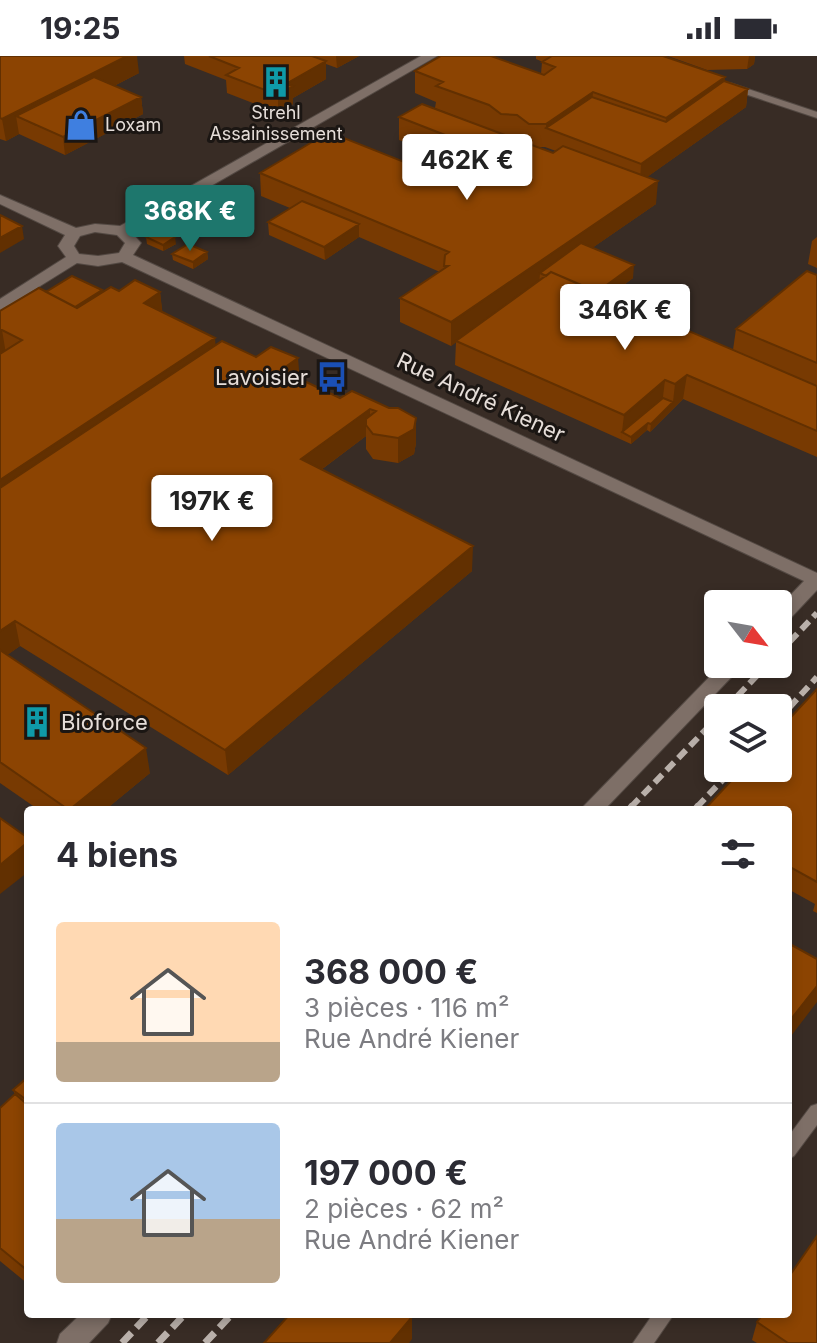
<!DOCTYPE html>
<html lang="fr">
<head>
<meta charset="utf-8">
<style>
  body { margin:0; font-family:Inter,sans-serif; background:#f7f7f7; color:#2b2b33; height:100vh; display:flex; flex-direction:column; font-size:30px; white-space:nowrap }
  * { box-sizing:border-box; margin:0 }
  p { font-size:26px; color:#7c7c81 }
  .icon { flex:none; width:44px; height:44px; fill:none; stroke:currentColor; stroke-width:2; stroke-linecap:round; stroke-linejoin:round }
  .map { position:relative; flex:1; overflow:hidden }
  .side { position:absolute; left:24px; top:750px; width:768px; height:512px; display:flex; flex-direction:column; background:#fff; border-radius:8px; box-shadow:0 4px 12px #0003 }
  .side>* { flex:none }
  .needle { width:52px; rotate:121deg }
  .controls { position:absolute; left:704px; top:534px; display:grid; gap:16px }
  .controls a { display:grid; place-items:center; width:88px; height:88px; border-radius:8px; background:#fff; box-shadow:0 4px 12px #0003; font-size:40px }
  .price { position:absolute; translate:-50% -68px; padding:0 18px; border-radius:8px; background:#fff; color:#222; font-size:26px; line-height:52px; filter:drop-shadow(0 2px 4px #0008) }
  .price::after { content:''; position:absolute; left:50%; top:48px; width:24px; height:18px; margin-left:-12px; background:inherit; clip-path:polygon(0 0,100% 0,50% 100%) }
  .price.on { background:#1e776d; color:#fff }
  ul { padding:0; list-style:none }
  li { display:flex; align-items:center; gap:24px; height:200px; padding:0 32px }
  li+li { border-top:2px solid #e1e1e2 }
  li span { display:grid; place-items:center; flex:none; width:224px; height:160px; border-radius:8px; color:#555 }
  li>.icon { margin-inline-start:auto }
  span .icon { width:96px; height:96px; fill:#fffc; stroke-width:1 }
  li b { font-size:34px }
  h2 { display:flex; justify-content:space-between; align-items:center; height:96px; padding:0 32px; font-size:34px }
  .status { display:flex; justify-content:space-between; align-items:center; height:56px; padding:0 40px; background:#fff; direction:ltr }
  .status svg { height:22px; fill:currentColor }
  .map>svg:first-child { display:block }
  .lines { fill:none; stroke-linecap:round; stroke-linejoin:round }
  .lane-casing { stroke:#534943; stroke-width:2 }
  .street-casing { stroke:#534943; stroke-width:2 }
  .lane { fill:#7e6f67; fill-rule:evenodd }
  .street { fill:#7e6f67; fill-rule:evenodd }
  .rail-far1 { stroke:#b9b0aa; stroke-width:6; stroke-dasharray:11 6; stroke-linecap:butt }
  .rail { stroke:#b9b0aa; stroke-width:7; stroke-dasharray:14 7; stroke-linecap:butt }
  .wall { fill:#783a02; fill-rule:evenodd }
  .shaded-wall { fill:#623001 }
  .building { fill:#8c4402; stroke:#623001; stroke-width:2 }
  .labels { text-anchor:middle; stroke-width:6; stroke-linejoin:round; paint-order:stroke }
  .far-poi-label { font-size:18px; fill:#e6ded9; stroke:#1b1613 }
  .poi-label { font-size:22px; fill:#e6ded9; stroke:#1b1613; text-anchor:end }
  .street-label { font-size:22px; fill:#e6ded9; stroke:#1b1613 }
</style>
</head>
<body>
<div class="status"><b>19:25</b><svg viewBox="0 0 49 12"><path d="M0 12V9h3v3zM5 12V6h3v6zM10 12V3h3v9zM15 12V0h3v12zM26 1h20v11H26zM47 4h2v5h-2z"/></svg></div>
<div class="map">
<svg width="817" height="1287" viewBox="0 0 817 1287">
  <rect width="100%" height="100%" fill="#382c25"/>
  <g class="lines">
    <defs>
      <path id="lane" d="M730,27L817,56V62L727,32L725,30Z
        M817,1048V1069L794,1100L788,1103V1081L811,1050Z
        M653,1258H674L654,1287H633Z"/>
      <path id="street" d="M421,0H437L131,176L141,187L133,199L817,517V534L785,568L778,569V552L804,525L122,206L98,210L77,207L0,255V243L66,201L58,190L65,179L0,148V139L76,172L95,168L120,170ZM95,176L117,179L125,187L119,197L98,200L79,198L74,190L80,180Z
        M722,608H744L604,754H580Z
        M81,1258H112L108,1267L89,1287H57L60,1278Z"/>
    </defs>
    <use href="#lane" class="lane-casing"/>
    <use href="#street" class="street-casing"/>
    <use href="#lane" class="lane"/>
    <use href="#street" class="street"/>
    <path class="rail-far1" d="M778,598L817,557
      M726,652L768,608
      M778,664L817,621
      M631,751L718,661
      M697,751L734,712"/>
    <path class="rail" d="M629,754L633,749
      M695,754L699,749
      M122,1287L149,1258
      M158,1287L185,1258
      M205,1287L232,1258"/>
  </g>
  <path class="wall" d="M0,0L139,17L114,30L141,41L143,58L65,99L19,78L6,85L0,83Z
    M184,0H359L337,12L326,8V23L293,42V48L278,57L227,37L226,24L185,8Z
    M536,0H663L725,21L724,25L748,33L746,51L647,121L656,148L592,192L633,222L608,241L733,294L736,273L817,219V401L683,343L650,376L647,374L631,388L455,309L456,286L451,290L400,266V242L440,216L359,181L325,204L269,179L268,166L290,152L261,140L260,117L424,114L440,105V100L399,84V61L491,74L435,52L436,46L415,37V15L541,18L542,6H543L536,3ZM537,91H545L556,95L553,97Z
    M668,0H755L754,8L747,13L707,14Z
    M146,181L176,188L163,195L147,188Z
    M817,181V212L808,208L812,185Z
    M207,196L208,203L193,213L173,204L172,198Z
    M102,234L103,236L119,235L160,236L162,256L215,282V290L299,322L340,342L389,352L416,362V387L414,398L398,407L373,403L366,393V380L321,414L472,515L228,719L20,590L7,599L150,717L105,754H39L0,727V255L46,236Z
    M817,633V857L813,855L815,848L788,833V754Z
    M28,1021V1228L0,1205V1052L15,1038L13,1034Z
    M757,1266L817,1287H757L752,1284Z"/>
  <path class="shaded-wall" d="M127,0H137L139,17L36,70L16,60L19,78L6,85L2,63Z
    M336,0H359L337,12Z
    M749,0H755L754,8L747,13Z
    M326,5V23L293,42V48L278,57V39L286,28Z
    M725,21L722,43L664,85L666,62Z
    M748,33L746,51L640,126L641,108Z
    M593,36L591,59L546,72V68Z
    M141,41L143,58L65,99L63,81Z
    M658,125L656,148L550,221L540,217L539,229L451,290V266Z
    M359,168V181L325,204L324,191Z
    M22,170L24,183L0,197V182Z
    M175,181L176,188L163,195V189Z
    M207,196L208,203L193,213V206Z
    M634,209L633,222L587,256L588,243Z
    M102,234L104,247L69,255Z
    M160,236L163,260L144,247Z
    M0,274H2L6,298L0,301Z
    M215,282L217,306L0,452V424Z
    M298,302L300,326L281,314Z
    M687,319L683,343L650,376L651,368L673,346L675,328Z
    M665,324L662,349L622,376L621,384L624,359Z
    M370,353V374L366,369V380L302,428L301,403Z
    M416,362V387L414,398L398,407V382Z
    M648,367L647,374L631,388V381Z
    M473,490L472,515L228,719L225,694Z
    M15,565L20,590L0,604V575Z
    M146,692L150,717L105,754H70Z
    M28,786V816L0,838V809Z
    M817,930V946L788,984V967Z
    M412,1261V1283L409,1287H390Z"/>
  <path class="building" d="M0,0H127L2,63L0,62Z
    M209,0H312L326,5L286,28L293,30L278,39L226,19L239,12Z
    M441,0H491L544,19L555,11L542,6L552,0H663L725,21L666,62L593,36L546,68H529L517,59L501,58L489,49L436,30L443,26L415,15Z
    M94,21L141,41L63,81L16,60Z
    M724,25L748,33L641,108L546,72L592,41L666,66Z
    M422,48L553,97L563,90L658,125L451,266L400,242L448,210H444L445,199L449,196L260,117L329,76L424,114L439,105L473,118L480,114L440,99L463,86L399,61Z
    M302,145L359,168L324,191L268,166Z
    M0,159L22,170L0,182Z
    M158,174L175,181L163,189L146,181Z
    M581,187L634,209L597,236L551,216L546,220L540,217Z
    M188,188L207,196L193,206L172,198Z
    M807,215L817,219V307L736,273Z
    M551,216L817,330V375L687,319L675,328L665,324L624,359L456,285Z
    M72,220L102,234L75,251L46,236Z
    M135,224L160,236L144,247L215,282L0,424V298L22,284L2,274H0V255L39,232L77,252L111,231L119,235Z
    M222,285L256,301L271,291L298,302L281,314L340,342L352,335L389,352H398L416,362L414,373L398,382L373,378L366,369V363L376,355L370,353L301,403L473,490L225,694L15,565L0,575V432Z
    M663,342L673,346L651,368L648,367L631,381L622,376Z
    M0,594L146,692L69,754L0,706Z
    M817,633V826L788,810V754H704L743,712H778V675Z
    M0,762L28,782V786L0,809Z
    M788,887L817,903V930L788,967Z
    M28,1021V1045L13,1034Z
    M15,1038L28,1049V1215L0,1192V1052Z
    M817,1180V1287H788L757,1266L763,1258H788V1222Z
    M290,1258H408L412,1261L390,1287H264Z"/>
  <defs>
    <symbol id="building-bare" viewBox="-9 -9 18 18"><path d="M-4-6H4V6H1V3H-1V6H-4ZM-2.5-4.3h1.7v1.8h-1.7ZM.8-4.3h1.7v1.8H.8ZM-2.5-1h1.7V.8h-1.7ZM.8-1h1.7V.8H.8Z" fill="#0f9aa8" stroke="#1b1613" stroke-width="2.5" paint-order="stroke"/></symbol>
    <symbol id="shop-bare" viewBox="-9 -9 18 18"><path d="M-5-2.5h2.3a2.7 3.5 0 0 1 5.4 0H5L5.5 6h-11ZM-1.5-2.5h3a1.5 2.3 0 0 0-3 0Z" fill="#3f7fe0" stroke="#1b1613" stroke-width="2.5" paint-order="stroke"/></symbol>
    <symbol id="bus-bare" viewBox="-9 -9 18 18"><path d="M-5-6H5V4H4V6H2V4H-2V6H-4V4H-5ZM-3.5-4V0h7V-4ZM-3.5 1.2v1.5H-2V1.2ZM2 1.2v1.5H3.5V1.2Z" fill="#1a4fb4" stroke="#1b1613" stroke-width="2.5" paint-order="stroke"/></symbol>
  </defs>
  <g fill-rule="evenodd">
    <use href="#building-bare" x="254" y="4" width="44" height="44"/>
    <use href="#shop-bare" x="59" y="47" width="44" height="44"/>
    <use href="#bus-bare" x="310" y="299" width="44" height="44"/>
    <use href="#building-bare" x="15" y="644" width="44" height="44"/>
  </g>
  <g class="labels">
    <g class="far-poi-label">
      <text x="276" y="63">Strehl<tspan x="276" dy="21">Assainissement</tspan></text>
      <text x="105" y="75" text-anchor="start">Loxam</text>
    </g>
    <g class="poi-label">
      <text x="308" y="329">Lavoisier</text>
      <text x="61" y="674" text-anchor="start">Bioforce</text>
    </g>
    <g class="street-label">
      <text transform="translate(481 341) rotate(25)" y="8">Rue André Kiener</text>
    </g>
  </g>
</svg>
<div class="controls">
<a><svg class="needle" viewBox="-14 -14 28 28"><path d="M0-13l5 13h-10z" fill="#e53935"/><path d="M0 13l5-13h-10z" fill="#7c7c81"/></svg></a>
<a><svg class="icon" aria-label="layers" viewBox="0 0 24 24"><path d="M12 4l9 5-9 5-9-5zM3 14l9 5 9-5"/></svg></a>
</div>
<b class="price" style="left:467px;top:146px">462K €</b>
<b class="price on" style="left:190px;top:197px">368K €</b>
<b class="price" style="left:625px;top:296px">346K €</b>
<b class="price" style="left:212px;top:487px">197K €</b>
<section class="side">
<h2>4 biens<svg class="icon" aria-label="filters" viewBox="0 0 24 24"><path d="M4 7h16M4 17h16"/><circle cx="9" cy="7" r="2"/><circle cx="15" cy="17" r="2"/></svg></h2>
<ul>
<li><span style="background:linear-gradient(#ffd9b3 75%,#b9a48a 0)"><svg class="icon" aria-label="home" viewBox="0 0 24 24"><path d="M3 11l9-7 9 7M6 9v11h12V9"/></svg></span><div><b>368 000 €</b><p>3 pièces · 116 m²</p><p>Rue André Kiener</p></div></li>
<li><span style="background:linear-gradient(#a9c7e8 60%,#b9a48a 0)"><svg class="icon" aria-label="home" viewBox="0 0 24 24"><path d="M3 11l9-7 9 7M6 9v11h12V9"/></svg></span><div><b>197 000 €</b><p>2 pièces · 62 m²</p><p>Rue André Kiener</p></div></li>
</ul>
</section>
</div>
</body>
</html>
